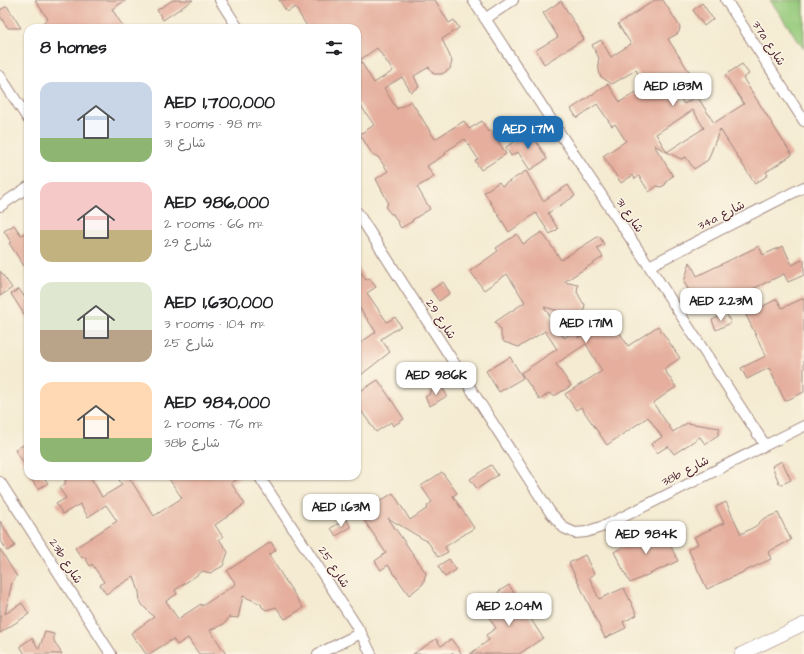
<!DOCTYPE html>
<html lang="en">
<head>
<meta charset="utf-8">
<style>
  body { margin:0; font-family:"Architects Daughter","Playpen Sans Arabic",sans-serif; background:#f2f2f2; color:#202124; height:100vh; display:flex; flex-direction:column; font-size:15px; white-space:nowrap }
  * { box-sizing:border-box; margin:0 }
  p { font-size:13px; color:#757577 }
  .icon { flex:none; width:22px; height:22px; fill:none; stroke:currentColor; stroke-width:2; stroke-linecap:round; stroke-linejoin:round }
  .map { position:relative; flex:1; overflow:hidden }
  .details { position:absolute; left:24px; top:24px; width:337px; height:456px; display:flex; flex-direction:column; background:#fff; border-radius:12px; box-shadow:0 1px 3px #0004 }
  .details>* { flex:none }
  .price { position:absolute; translate:-50% -34px; padding:0 9px; border-radius:8px; background:#fff; color:#222; font-size:13px; line-height:26px; filter:drop-shadow(0 1px 2px #0008) }
  .price::after { content:''; position:absolute; left:50%; top:24px; width:12px; height:9px; margin-left:-6px; background:inherit; clip-path:polygon(0 0,100% 0,50% 100%) }
  .price.on { background:#1f6fb2; color:#fff }
  ul { padding:0; list-style:none }
  li { display:flex; align-items:center; gap:12px; height:100px; padding:0 16px }
  li span { display:grid; place-items:center; flex:none; width:112px; height:80px; border-radius:12px; color:#555 }
  li>.icon { margin-inline-start:auto }
  span .icon { width:48px; height:48px; fill:#fffc; stroke-width:1 }
  li b { font-size:17px }
  h2 { display:flex; justify-content:space-between; align-items:center; height:48px; padding:0 16px; font-size:17px }
  .map>svg:first-child { display:block }
  .green { fill:#94c97a; stroke:#6f7452 }
  .building { fill:#e5ae9d; fill-rule:evenodd }
  .lines { fill:none; stroke-linecap:round; stroke-linejoin:round }
  .minor-casing { stroke:#9f857e; stroke-width:12 }
  .tertiary-casing { stroke:#9f857e; stroke-width:14 }
  .minor { stroke:#fff; stroke-width:10 }
  .tertiary { stroke:#fff; stroke-width:13 }
  .labels { text-anchor:middle; stroke-width:3; stroke-linejoin:round; paint-order:stroke }
  .street-label { font-size:12px; fill:#4a1f2b; stroke:#fcf5e5 }
</style>
</head>
<body>
<div class="map">
<svg width="804" height="654" viewBox="0 0 804 654">
  <rect width="100%" height="100%" fill="#fcf5e5"/>
  <filter id="ink" filterUnits="userSpaceOnUse"><feTurbulence type="fractalNoise" baseFrequency=".025" numOctaves="2"/><feDisplacementMap in="SourceGraphic" scale="8" xChannelSelector="R" yChannelSelector="G"/><feConvolveMatrix kernelMatrix="1 2 1 2 8 2 1 2 1" color-interpolation-filters="sRGB"/></filter>
  <filter id="wash" filterUnits="userSpaceOnUse"><feTurbulence type="fractalNoise" baseFrequency=".012" numOctaves="4" result="noise"/><feDisplacementMap in="SourceGraphic" scale="16" xChannelSelector="R" yChannelSelector="G"/><feGaussianBlur stdDeviation="0.9" result="paint"/><feColorMatrix in="noise" values="0 0 0 0 0 0 0 0 0 0 0 0 0 0 0 0 0 1.4 0 .05"/><feComposite in="paint" operator="in"/></filter>
  <g filter="url(#wash)">
    <rect width="100%" height="100%" fill="#f4ebd2"/>
    <path class="green" d="M770,0H804V49Z"/>
    <g id="blocks">
      <path class="building" d="M35,0H126L112,9L124,28H35L48,19Z
        M173,0H193L163,20L157,10Z
        M279,0H435L449,23L454,20L459,28L442,39L452,61L450,69L442,74H434L429,67L414,76L419,87L411,92L402,77L384,88L397,109L411,101L435,139L464,121L469,129L482,121L488,132L491,130L506,154L481,170L475,161L478,159L465,139L445,152L446,154L427,166L434,177L417,187L430,209L412,220L413,221L401,228L393,214H391L386,208L388,202L376,179L388,171L378,157L372,154L360,134L374,125L357,100V28H308L295,7L287,12ZM377,48L393,71L374,83L360,60Z
        M655,0H663L680,27L679,32L677,34L668,39L692,76L674,88L684,104L697,96L714,123L744,104L725,75L742,64L749,74L743,78L792,155L766,172L768,175L755,184L720,129L708,160L694,169L686,157L681,159L667,152L704,128L693,110L656,134L667,152L654,145L673,176L667,180L665,185L661,187L657,186L649,192L639,176L635,179L633,175L621,183L603,156L626,141L615,124L612,126L597,104L577,118L571,109L608,84L620,102L646,86L636,70L612,84L600,76L598,63L599,58L592,45L601,40L611,57L631,44L618,24Z
        M561,1L584,39L544,64L536,50L558,37L543,13Z
        M702,3L713,19L704,26L693,10Z
        M7,6L21,28H8L0,16V10Z
        M532,131L537,140L536,141L547,159L530,170L518,152L511,156L506,147Z
        M526,171L543,201L568,185L575,196L548,213L558,229L550,234L536,213L509,232L484,192L499,182L502,186Z
        M14,225L21,235L28,231V272L9,243L11,242L4,231Z
        M542,232L561,260L599,236L604,244L597,248L603,257L564,282L578,285L577,292L583,303L585,304L583,317L544,307L564,338L581,327L578,338L607,320L609,324L613,322L628,346L658,326L680,358L664,369L676,387L653,403L673,432L687,423L720,428L718,435L705,444L700,437L674,454L668,446L657,453L651,444L662,437L648,417L607,445L581,407L576,410L565,394L602,371L586,344L556,364L571,386L554,396L549,393L540,400L521,373L557,349L545,331L519,347L504,342L501,336V330L495,322L525,302L507,274L484,290L470,271L498,251L496,248L517,234L523,244Z
        M759,246L763,255L783,246L792,265L804,259V275L788,282L784,274L721,304L716,293L697,304L684,282L690,262L697,276Z
        M357,266L366,280L369,278L376,287L367,293L387,322L395,317L401,326L381,339L390,352L357,378V345L376,332L357,304Z
        M0,271L12,288L0,296Z
        M443,282L450,293L439,301L431,290Z
        M19,289L28,302V320L11,294Z
        M804,298V392L785,401L769,368L747,379L741,368L766,356L746,315L777,299L782,308Z
        M726,313L731,323L716,330L712,320Z
        M510,357L523,378L499,392L486,371Z
        M378,380L404,419L393,426L391,422L376,432L362,412L357,414V393Z
        M441,385L447,396L430,406L425,397L430,394L429,392Z
        M25,444L28,449V469L15,450Z
        M782,461L791,480L780,485L772,466Z
        M491,465L498,475L477,489L470,479Z
        M442,472L457,493L453,496L474,528L445,547L448,552L438,557L428,542L388,518L426,573L423,584L409,595L388,565L381,570L375,561L386,553L360,514L393,493L410,520L428,508L427,506L432,502L421,486Z
        M29,476H43L48,483L38,489Z
        M66,476H90L102,497L122,485L117,476H128L154,516L182,498L167,476H243L231,483L245,504L215,525L223,537L219,539L228,552L223,566L210,573L203,571L175,590L177,594L166,601L178,619L201,604L202,606L236,584L227,571L271,542L276,550L269,555L303,608L285,619L276,607L266,610L262,607L261,604L243,596L238,618L229,617L225,623L222,625L210,630L226,654H199L188,638L177,645L173,639L149,654H146L137,641H136L131,633L154,617L144,607L140,601L139,592L134,576L106,594L100,585L104,582L92,564L90,566L84,556L82,558L75,548L117,521L106,505L88,517L80,504L63,514L56,504L66,498L59,488L65,484Z
        M726,502L741,534L756,526L763,519L778,513L791,540L768,552L771,559L707,589L688,549L698,544L694,537L724,523L716,507Z
        M346,519L351,527L336,536L331,528Z
        M0,521L15,546L7,551L0,539Z
        M662,528L678,561L630,583L614,552L623,547L622,545L650,532V533Z
        M0,549L17,577L12,582L5,614L22,603L29,614L0,633V617L2,615H0Z
        M585,555L594,574L589,577L599,599L624,588L637,615L623,622L626,628L605,638L569,563Z
        M449,559L456,570L445,577L438,566Z
        M509,585L543,638L519,654H470L489,640L486,635L496,628L484,610L503,599L498,592Z
        M45,632L54,634V641L62,654H25L20,646L32,638L39,649Z
        M436,639L441,646L451,639L462,654H413Z"/>
    </g>
  </g>
  <g filter="url(#ink)">
    <use href="#blocks" fill-opacity="0" stroke="#9f857e" stroke-width="1"/>
    <g class="lines">
      <defs>
        <path id="minor" d="M220,0L238,28
          M473,0L559,132L649,266L765,445
          M726,0L804,121
          M485,19L513,0
          M0,76L28,119
          M0,206L28,187
          M357,212L550,512L564,528L575,533L586,532L607,525L804,426
          M649,266L804,187
          M259,476L361,633L371,654
          M0,482L111,654
          M318,654L361,633"/>
        <path id="tertiary" d="M741,654L804,624"/>
      </defs>
      <use href="#minor" class="minor-casing"/>
      <use href="#tertiary" class="tertiary-casing"/>
      <use href="#minor" class="minor"/>
      <use href="#tertiary" class="tertiary"/>
    </g>
  </g>
  <g class="labels">
    <g class="street-label">
      <text transform="translate(769 43) rotate(57)" y="4">37a شارع</text>
      <text transform="translate(630 215) rotate(56)" y="4">شارع 31</text>
      <text transform="translate(721 215) rotate(-27)" y="4">34a شارع</text>
      <text transform="translate(441 319) rotate(57)" y="4">شارع 29</text>
      <text transform="translate(685 471) rotate(-27)" y="4">38b شارع</text>
      <text transform="translate(66 561) rotate(57)" y="4">23b شارع</text>
      <text transform="translate(334 567) rotate(57)" y="4">شارع 25</text>
    </g>
  </g>
</svg>
<b class="price" style="left:673px;top:107px">AED 1.83M</b>
<b class="price on" style="left:528px;top:150px">AED 1.7M</b>
<b class="price" style="left:721px;top:322px">AED 2.23M</b>
<b class="price" style="left:586px;top:344px">AED 1.71M</b>
<b class="price" style="left:436px;top:396px">AED 986K</b>
<b class="price" style="left:341px;top:528px">AED 1.63M</b>
<b class="price" style="left:646px;top:555px">AED 984K</b>
<b class="price" style="left:509px;top:627px">AED 2.04M</b>
<section class="details">
<h2>8 homes<svg class="icon" aria-label="filters" viewBox="0 0 24 24"><path d="M4 7h16M4 17h16"/><circle cx="9" cy="7" r="2"/><circle cx="15" cy="17" r="2"/></svg></h2>
<ul>
<li><span style="background:linear-gradient(#c9d6e8 70%,#8fb573 0)"><svg class="icon" aria-label="home" viewBox="0 0 24 24"><path d="M3 11l9-7 9 7M6 9v11h12V9"/></svg></span><div><b>AED 1,700,000</b><p>3 rooms · 98 m²</p><p>شارع 31</p></div></li>
<li><span style="background:linear-gradient(#f6c9c9 60%,#c2b280 0)"><svg class="icon" aria-label="home" viewBox="0 0 24 24"><path d="M3 11l9-7 9 7M6 9v11h12V9"/></svg></span><div><b>AED 986,000</b><p>2 rooms · 66 m²</p><p>شارع 29</p></div></li>
<li><span style="background:linear-gradient(#dfe7d0 60%,#b9a48a 0)"><svg class="icon" aria-label="home" viewBox="0 0 24 24"><path d="M3 11l9-7 9 7M6 9v11h12V9"/></svg></span><div><b>AED 1,630,000</b><p>3 rooms · 104 m²</p><p>شارع 25</p></div></li>
<li><span style="background:linear-gradient(#ffd9b3 70%,#8fb573 0)"><svg class="icon" aria-label="home" viewBox="0 0 24 24"><path d="M3 11l9-7 9 7M6 9v11h12V9"/></svg></span><div><b>AED 984,000</b><p>2 rooms · 76 m²</p><p>38b شارع</p></div></li>
</ul>
</section>
</div>
</body>
</html>
